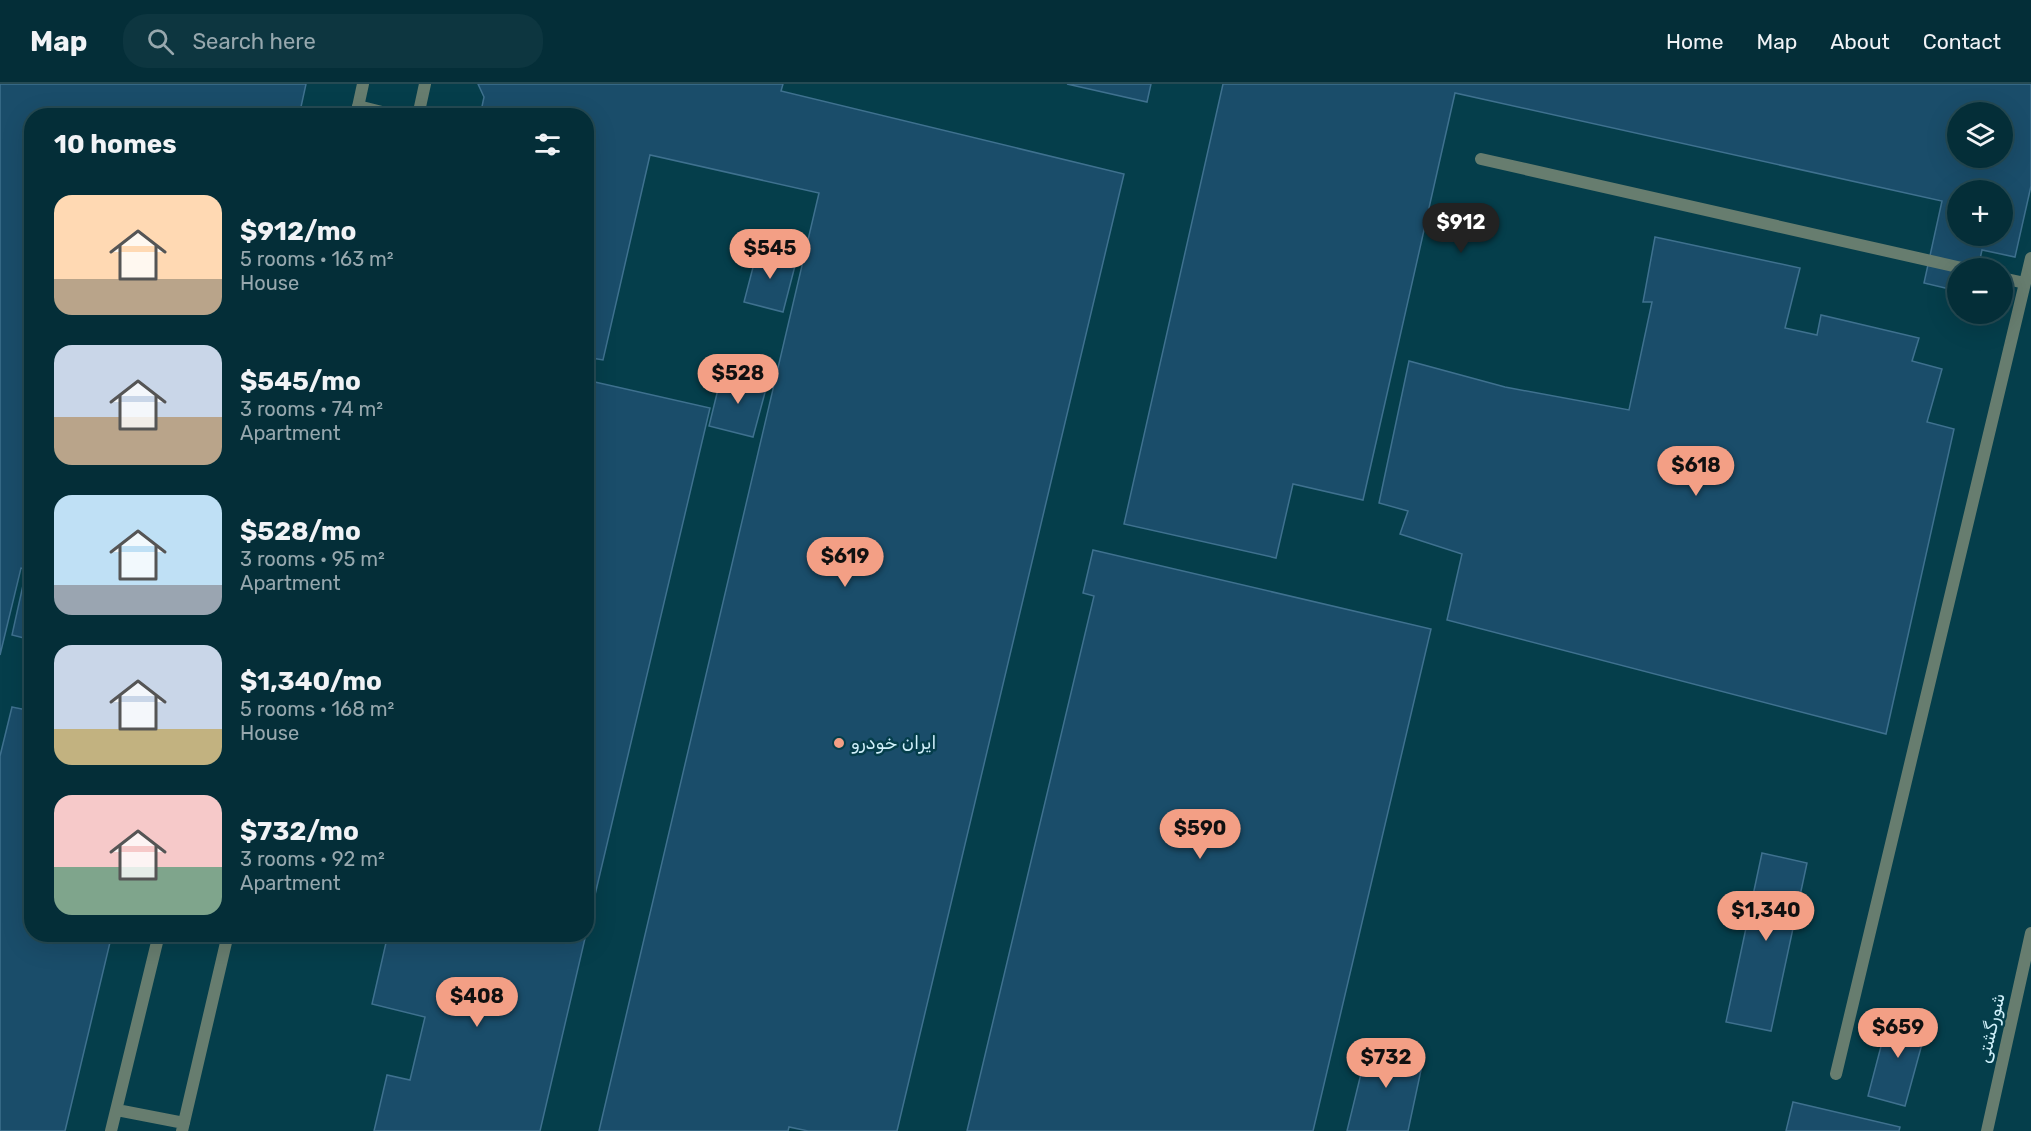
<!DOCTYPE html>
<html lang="en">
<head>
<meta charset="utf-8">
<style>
  body { margin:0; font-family:Rubik,"Noto Naskh Arabic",sans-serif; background:#0d3640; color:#f1f3f6; height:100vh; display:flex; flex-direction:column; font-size:22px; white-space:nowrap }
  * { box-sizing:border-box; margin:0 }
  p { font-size:20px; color:#97a8ae }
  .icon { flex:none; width:33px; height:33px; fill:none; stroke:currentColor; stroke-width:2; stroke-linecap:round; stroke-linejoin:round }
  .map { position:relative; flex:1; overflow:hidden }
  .details { position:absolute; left:24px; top:24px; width:570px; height:834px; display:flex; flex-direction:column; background:#042e38; border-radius:24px; box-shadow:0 6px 24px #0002,0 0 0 2px #254a53 }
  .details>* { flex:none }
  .tools { position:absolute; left:1947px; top:18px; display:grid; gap:12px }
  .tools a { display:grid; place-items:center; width:66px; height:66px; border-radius:50%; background:#042e38; box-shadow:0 6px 24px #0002,0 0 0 2px #254a53; font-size:30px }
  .price { position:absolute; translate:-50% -51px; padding:0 14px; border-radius:21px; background:#f39f85; color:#111; font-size:20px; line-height:39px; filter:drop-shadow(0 2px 3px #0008) }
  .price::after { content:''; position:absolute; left:50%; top:36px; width:18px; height:14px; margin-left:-9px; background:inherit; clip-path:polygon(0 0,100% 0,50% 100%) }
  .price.current { background:#222; color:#fff }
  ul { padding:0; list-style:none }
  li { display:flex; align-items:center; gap:18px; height:150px; padding:0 30px }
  li span { display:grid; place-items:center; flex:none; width:168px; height:120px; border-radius:18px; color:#555 }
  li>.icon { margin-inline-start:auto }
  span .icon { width:72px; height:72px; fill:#fffc; stroke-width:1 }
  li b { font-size:26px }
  h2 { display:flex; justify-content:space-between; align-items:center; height:72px; padding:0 30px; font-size:26px }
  header { display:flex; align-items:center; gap:36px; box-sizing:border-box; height:84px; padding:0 30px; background:#042e38; border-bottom:2px solid #254a53 }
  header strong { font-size:28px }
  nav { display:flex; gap:33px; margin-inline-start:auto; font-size:21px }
  .search { width:420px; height:54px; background:#0d3640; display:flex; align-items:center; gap:15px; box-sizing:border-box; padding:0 21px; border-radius:24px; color:#97a8ae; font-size:22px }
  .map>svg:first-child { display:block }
  .building { fill:#1a4d6a; stroke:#3f718f; stroke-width:1.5; fill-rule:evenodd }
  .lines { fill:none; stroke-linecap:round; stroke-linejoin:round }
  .service { stroke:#677d6f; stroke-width:12 }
  .poi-dot { fill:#f39f85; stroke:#053e4b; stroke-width:2 }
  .labels { text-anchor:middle; stroke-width:5; stroke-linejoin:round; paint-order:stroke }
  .poi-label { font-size:18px; fill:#d0f0fa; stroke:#053e4b; text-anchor:start }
  .street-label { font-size:18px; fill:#d0f0fa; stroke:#053e4b }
</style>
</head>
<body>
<header>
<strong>Map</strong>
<div class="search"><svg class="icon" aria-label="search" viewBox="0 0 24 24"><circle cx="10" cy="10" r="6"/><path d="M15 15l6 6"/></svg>Search here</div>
<nav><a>Home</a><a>Map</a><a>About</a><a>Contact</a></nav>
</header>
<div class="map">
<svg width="2031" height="1047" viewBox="0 0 2031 1047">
  <rect width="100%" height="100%" fill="#053e4b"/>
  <path class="building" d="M0,0H306L299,32H32V486L21,484L0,571Z
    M478,0H783L781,7L1124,90L897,1047H808L789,1043L788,1047H599L819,109L650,71L603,276L586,273V32H480L484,13Z
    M1067,0H1151L1147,18Z
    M1223,0H2031V102L2015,173L1982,166L1978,184H1958V207L1924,199L1942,117L1455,9L1363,416L1293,400L1276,474L1124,440ZM1958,28H2002V74H1958ZM1958,106H2002V152H1958Z
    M1655,153L1800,184L1785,244L1817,251L1821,231L1919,254L1912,277L1942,285L1927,338L1954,345L1886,650L1447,536L1462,470L1400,450L1408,427L1379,419L1409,277L1505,303L1629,326L1652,218H1643Z
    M758,164L797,174L783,228L744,218Z
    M722,289L767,301L753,353L709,342Z
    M586,296L710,324L586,849Z
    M1093,466L1431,545L1313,1047H967L1094,512L1083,509Z
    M25,492L32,493V556L12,551Z
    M12,623L32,627V850H112L65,1047H0V672Z
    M1762,769L1807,779L1771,947L1726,938Z
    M388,850H586L540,1047H374L387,991L410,996L425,933L372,920Z
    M1890,928L1928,938L1905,1022L1868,1012Z
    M1369,957L1389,962L1393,957L1403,960L1405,967L1424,972L1408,1047H1347Z
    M1793,1018L1900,1043L1899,1047H1786Z"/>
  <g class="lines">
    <path class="service" d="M358,22L398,32
      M356,32L363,0
      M418,32L425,0
      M1481,75L1962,184
      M2002,194L2025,199
      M1836,990L2031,174
      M117,1026L184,1039
      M111,1047L159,850
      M182,1047L228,850
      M1987,1047L2031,849"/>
  </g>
  <circle class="poi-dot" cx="839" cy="659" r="6"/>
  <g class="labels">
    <g class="poi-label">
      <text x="851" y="665">ایران خودرو</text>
    </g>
    <g class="street-label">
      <text transform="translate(1991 944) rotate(-77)" y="6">شورگشتی</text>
    </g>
  </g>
</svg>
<div class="tools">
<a><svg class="icon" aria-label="layers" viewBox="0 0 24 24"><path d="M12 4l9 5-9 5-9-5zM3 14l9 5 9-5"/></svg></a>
<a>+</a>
<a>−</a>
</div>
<b class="price current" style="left:1461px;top:170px">$912</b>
<b class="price" style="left:770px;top:196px">$545</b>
<b class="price" style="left:738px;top:321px">$528</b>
<b class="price" style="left:1696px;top:413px">$618</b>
<b class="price" style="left:845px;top:504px">$619</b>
<b class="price" style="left:1200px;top:776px">$590</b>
<b class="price" style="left:1766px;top:858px">$1,340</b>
<b class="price" style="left:477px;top:944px">$408</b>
<b class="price" style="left:1898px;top:975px">$659</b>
<b class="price" style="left:1386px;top:1005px">$732</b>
<section class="details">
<h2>10 homes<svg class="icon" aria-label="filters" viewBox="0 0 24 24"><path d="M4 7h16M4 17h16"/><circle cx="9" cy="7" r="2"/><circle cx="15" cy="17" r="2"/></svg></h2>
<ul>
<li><span style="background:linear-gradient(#ffd9b3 70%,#b9a48a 0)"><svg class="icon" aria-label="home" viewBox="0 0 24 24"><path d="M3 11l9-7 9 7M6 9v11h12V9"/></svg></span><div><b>$912/mo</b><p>5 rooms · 163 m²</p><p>House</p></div></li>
<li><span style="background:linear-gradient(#c9d6e8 60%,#b9a48a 0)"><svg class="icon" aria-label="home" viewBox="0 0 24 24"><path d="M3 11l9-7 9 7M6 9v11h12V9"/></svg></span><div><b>$545/mo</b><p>3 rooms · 74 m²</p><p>Apartment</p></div></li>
<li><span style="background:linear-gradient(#bfe0f5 75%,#9aa5b1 0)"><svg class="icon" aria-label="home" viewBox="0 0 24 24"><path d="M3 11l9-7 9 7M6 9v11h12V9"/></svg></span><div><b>$528/mo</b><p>3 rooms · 95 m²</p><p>Apartment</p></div></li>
<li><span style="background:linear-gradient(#c9d6e8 70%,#c2b280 0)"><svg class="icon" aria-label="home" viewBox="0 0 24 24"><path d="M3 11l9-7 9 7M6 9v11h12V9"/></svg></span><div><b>$1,340/mo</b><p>5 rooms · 168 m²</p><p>House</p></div></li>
<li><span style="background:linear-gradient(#f6c9c9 60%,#7fa58c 0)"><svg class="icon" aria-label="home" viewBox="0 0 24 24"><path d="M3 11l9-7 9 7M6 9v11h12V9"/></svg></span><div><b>$732/mo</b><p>3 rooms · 92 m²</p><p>Apartment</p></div></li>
</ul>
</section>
</div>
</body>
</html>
